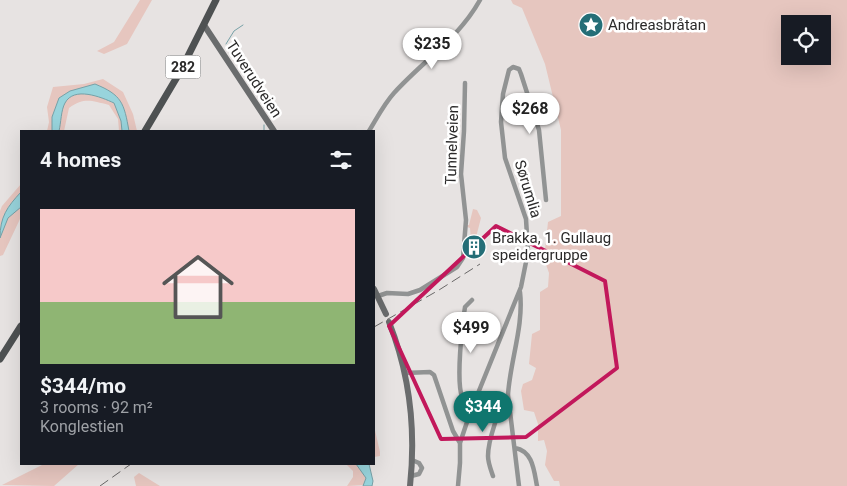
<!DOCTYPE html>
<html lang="en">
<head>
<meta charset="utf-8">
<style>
  body { margin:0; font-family:Roboto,sans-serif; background:#242831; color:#f1f3f6; height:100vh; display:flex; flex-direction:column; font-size:19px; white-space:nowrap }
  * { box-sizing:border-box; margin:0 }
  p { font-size:16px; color:#9ea1a6 }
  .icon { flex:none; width:28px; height:28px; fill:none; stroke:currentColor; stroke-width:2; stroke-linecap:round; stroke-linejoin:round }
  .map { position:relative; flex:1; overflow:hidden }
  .drawer { position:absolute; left:20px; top:130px; width:355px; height:335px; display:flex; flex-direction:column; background:#171b24; border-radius:0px; box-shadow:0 5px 20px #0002 }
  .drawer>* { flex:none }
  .buttons { position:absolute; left:781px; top:15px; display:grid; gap:10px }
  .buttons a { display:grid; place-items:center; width:50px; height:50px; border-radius:0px; background:#171b24; box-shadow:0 5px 20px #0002; font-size:25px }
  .price { position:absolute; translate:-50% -42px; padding:0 11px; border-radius:18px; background:#fff; color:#222; font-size:16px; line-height:32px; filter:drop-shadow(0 1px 2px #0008) }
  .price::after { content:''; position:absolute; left:50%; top:30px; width:15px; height:11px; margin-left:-8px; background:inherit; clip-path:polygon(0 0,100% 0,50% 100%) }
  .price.selected { background:#0f766e; color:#fff }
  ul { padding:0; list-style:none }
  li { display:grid; align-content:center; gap:10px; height:265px; padding:0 20px }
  li span { display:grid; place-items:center; height:155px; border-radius:0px; color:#555 }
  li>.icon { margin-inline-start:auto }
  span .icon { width:90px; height:90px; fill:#fffc; stroke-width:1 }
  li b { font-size:21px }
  h2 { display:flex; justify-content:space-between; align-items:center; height:60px; padding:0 20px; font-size:21px }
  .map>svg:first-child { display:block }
  .green { fill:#e6c6bf; fill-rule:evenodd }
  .water { fill:#98d4dc; stroke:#77a1a7 }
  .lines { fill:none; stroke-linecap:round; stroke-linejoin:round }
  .stream { stroke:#77a1a7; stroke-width:1 }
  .minor { stroke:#919393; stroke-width:4.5 }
  .secondary { stroke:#6a6c6d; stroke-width:6 }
  .primary { stroke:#4e5152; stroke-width:7 }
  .rail { stroke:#6a6868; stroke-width:1; stroke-dasharray:10 5; stroke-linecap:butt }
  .marked { fill:none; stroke:#c2185b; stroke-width:4; stroke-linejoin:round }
  .labels { text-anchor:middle; stroke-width:5; stroke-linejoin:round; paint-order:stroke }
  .shield { fill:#fff; stroke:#6b6a6a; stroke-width:1 }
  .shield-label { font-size:14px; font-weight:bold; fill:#2b2a2a }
  .poi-label { font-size:15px; fill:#2b2a2a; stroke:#fff; text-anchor:start }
  .street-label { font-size:15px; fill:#2b2a2a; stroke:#fff }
</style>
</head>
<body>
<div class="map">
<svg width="847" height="486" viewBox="0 0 847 486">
  <rect width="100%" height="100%" fill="#e7e3e2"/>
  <path class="green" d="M140,0H152L127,44L104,54L97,51L114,42Z
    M511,0H847V486H560L559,481H554L545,465L547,451L544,440L538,441V424L534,412L524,410L521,391L523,384L532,380L536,368L529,364L532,334L540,330V292L548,287L549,273L544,259L548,222L561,216V130L545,64L522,8L513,4ZM790,24H822V56H790Z
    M103,79L123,92L133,114L137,131H119L118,119L109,105C91,101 85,97 69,108L64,131H47L49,122L47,107L53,87L84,84Z
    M21,184L20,219L3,255L0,256V211L2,206Z
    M473,209L477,210L481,218L475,241H471L470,228L467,227V225H469Z
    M374,426L380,452V456L374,457Z
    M44,464H79L54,486L2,485Z
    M346,464H356L366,478L365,485L347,486L353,477V471Z
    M139,473L160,486H136L134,477Z"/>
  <path class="water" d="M95,84C122,95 124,103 129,131H122L121,121L114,103C101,97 74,86 65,103C61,110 61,123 59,131H52V117L59,98L70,91Z
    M21,192V207L8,218L0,238C0,217 7,207 21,192Z
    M356,464H369L373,481L372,486H363L366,478Z"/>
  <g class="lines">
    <path class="stream" d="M226,44L234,31L243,25
      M264,125V131"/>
    <path class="minor" d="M369,131C377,118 384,104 394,93C423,61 459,38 480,0
      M378,296L387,293L408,294L420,290L457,267L463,258L466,220L461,174L464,131L465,83
      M472,300L465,307C462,326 456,380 462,397C464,402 467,405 472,408
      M405,373L430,372L434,375L453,431L460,443
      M515,448C533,451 534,471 537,486
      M411,476L419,474L422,468L419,463L412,460
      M493,476C491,470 488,463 488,456C488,441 499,407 508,395
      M458,486L460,463V443L470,413L521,287L528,252L526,219L505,158L501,122L503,94L509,70L513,67L519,69L521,74L539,130L546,200
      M519,486L508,395C510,361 524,326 520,292"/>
    <path class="secondary" d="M204,25L274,131
      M374,289L386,314
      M389,322C410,375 416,430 410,486"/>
    <path class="primary" d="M145,131L180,72L216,0
      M0,359L21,326"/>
    <path class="rail" d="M374,327L439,290L480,264
      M100,486L131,464"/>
  </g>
  <path class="marked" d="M496,226L605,281L617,368L526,437L441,439L389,326Z"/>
  <defs>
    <symbol id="sight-disc" viewBox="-11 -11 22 22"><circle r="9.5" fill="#246e77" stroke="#fff"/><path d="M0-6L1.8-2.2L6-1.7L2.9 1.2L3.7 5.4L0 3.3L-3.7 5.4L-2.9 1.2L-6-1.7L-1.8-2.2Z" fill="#fff"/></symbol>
    <symbol id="building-disc" viewBox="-11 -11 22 22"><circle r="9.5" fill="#246e77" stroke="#fff"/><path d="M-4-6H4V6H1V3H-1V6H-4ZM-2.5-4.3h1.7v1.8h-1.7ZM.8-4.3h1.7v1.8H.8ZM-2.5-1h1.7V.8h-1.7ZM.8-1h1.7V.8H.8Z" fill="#fff"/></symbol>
  </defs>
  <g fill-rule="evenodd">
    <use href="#sight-disc" x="577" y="11" width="28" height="28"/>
    <use href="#building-disc" x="460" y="233" width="28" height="28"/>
  </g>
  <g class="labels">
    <rect class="shield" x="165.5" y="55.5" width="35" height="23" rx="4"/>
    <g class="shield-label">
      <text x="183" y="72">282</text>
    </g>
    <g class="poi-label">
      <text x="608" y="30">Andreasbråtan</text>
      <text x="492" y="243">Brakka, 1. Gullaug<tspan x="492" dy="17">speidergruppe</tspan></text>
    </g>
    <g class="street-label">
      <text transform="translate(254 79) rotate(57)" y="5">Tuverudveien</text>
      <text transform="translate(452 145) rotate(-88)" y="5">Tunnelveien</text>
      <text transform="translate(528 189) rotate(73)" y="5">Sørumlia</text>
    </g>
  </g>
</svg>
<div class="buttons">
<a><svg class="icon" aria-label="locate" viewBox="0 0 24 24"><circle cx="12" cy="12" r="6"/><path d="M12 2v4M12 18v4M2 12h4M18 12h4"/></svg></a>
</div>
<b class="price" style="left:432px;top:70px">$235</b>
<b class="price" style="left:530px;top:135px">$268</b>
<b class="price" style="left:471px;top:354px">$499</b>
<b class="price selected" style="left:483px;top:433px">$344</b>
<section class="drawer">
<h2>4 homes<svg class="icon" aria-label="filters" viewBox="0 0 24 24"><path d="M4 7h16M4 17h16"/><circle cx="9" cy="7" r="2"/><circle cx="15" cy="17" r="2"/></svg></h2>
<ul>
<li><span style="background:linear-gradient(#f6c9c9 60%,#8fb573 0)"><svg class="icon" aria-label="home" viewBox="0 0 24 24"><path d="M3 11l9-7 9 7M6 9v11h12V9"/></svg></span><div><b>$344/mo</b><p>3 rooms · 92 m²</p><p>Konglestien</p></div></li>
</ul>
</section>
</div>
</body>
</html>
